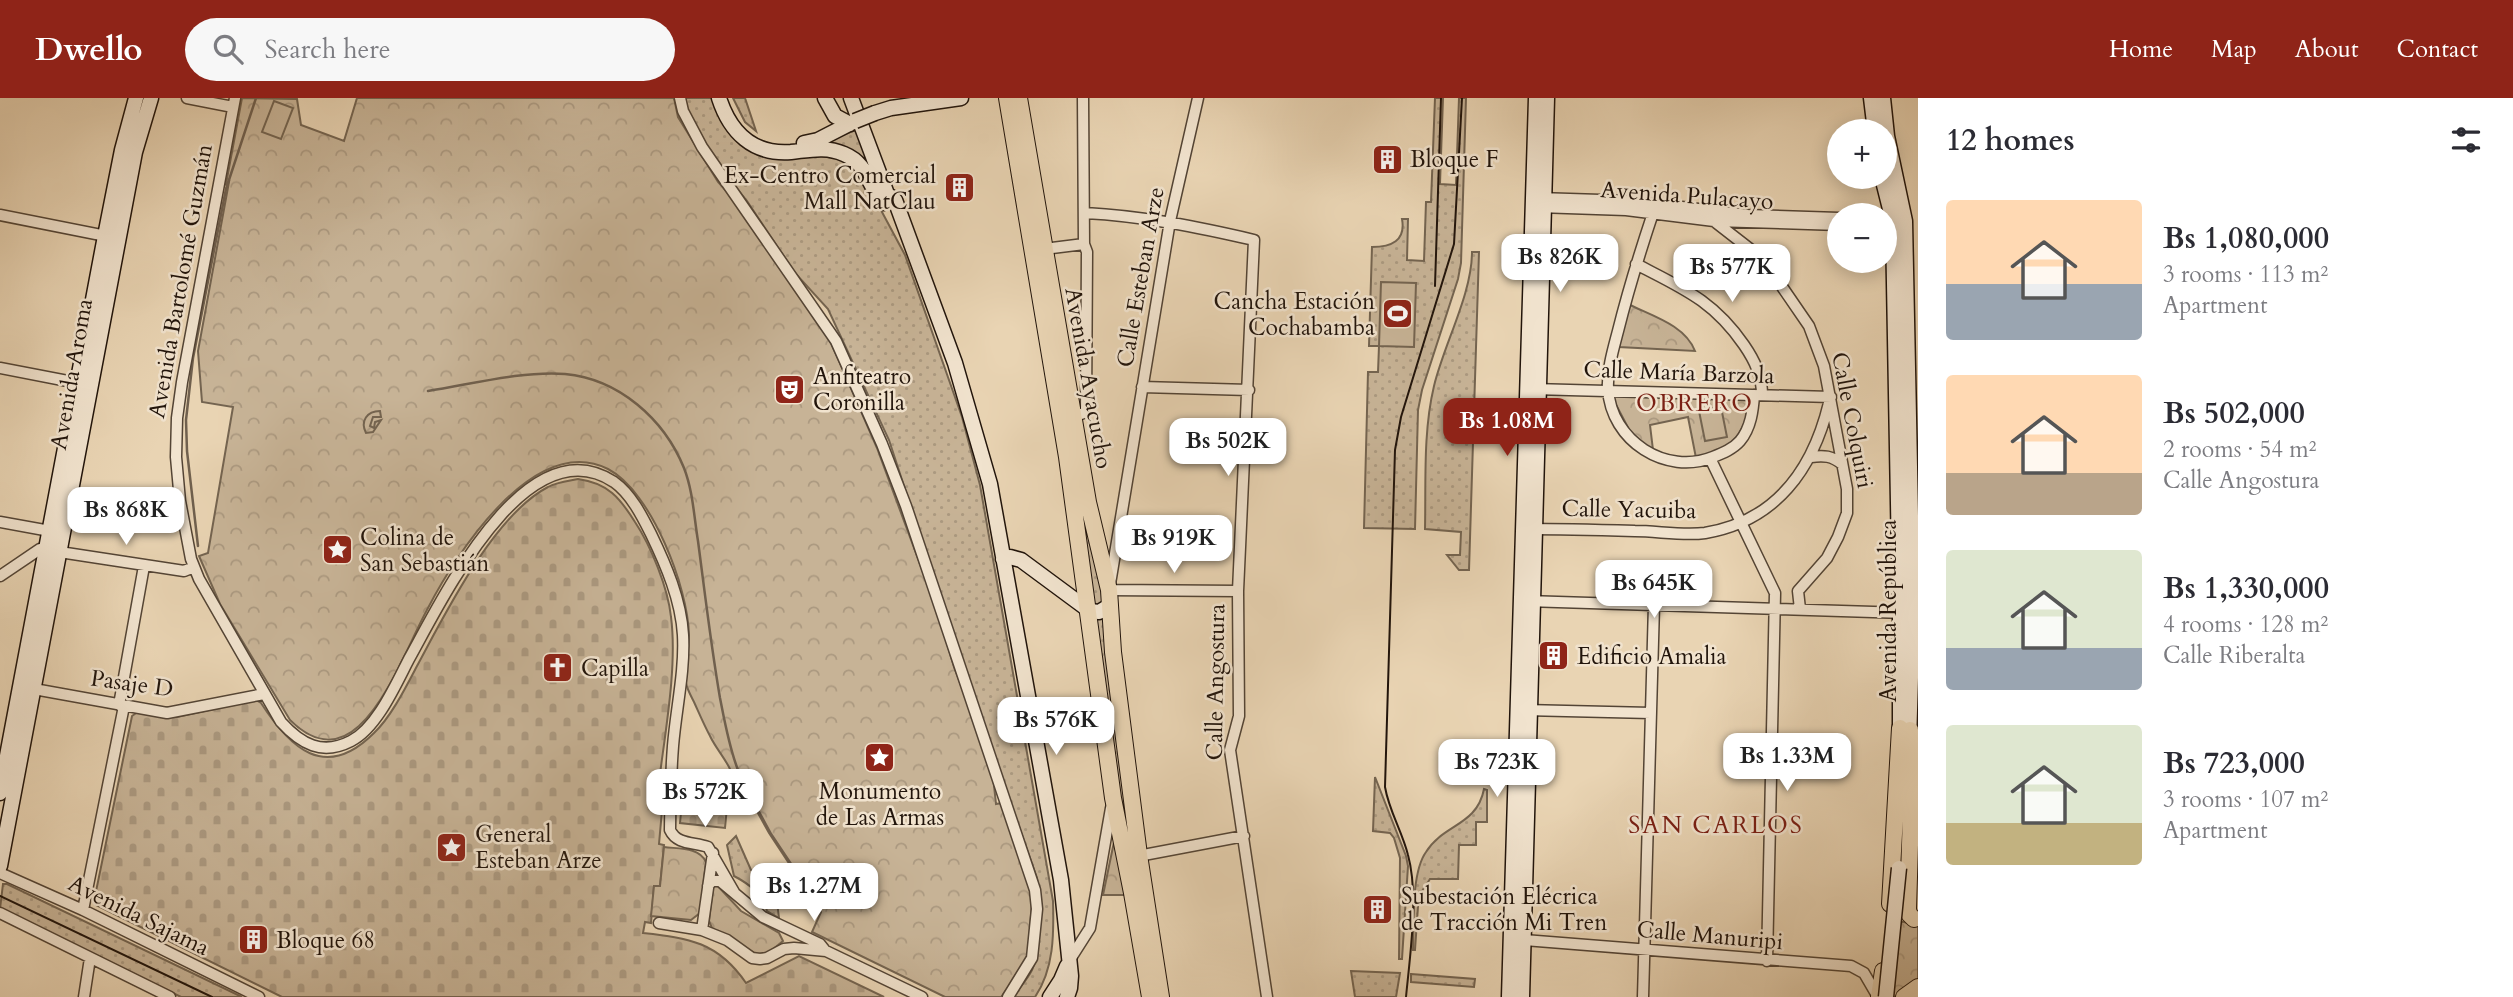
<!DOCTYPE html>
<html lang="en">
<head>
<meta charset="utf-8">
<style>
  body { margin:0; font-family:Cardo,serif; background:#f7f7f7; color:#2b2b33; height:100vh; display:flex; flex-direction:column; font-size:26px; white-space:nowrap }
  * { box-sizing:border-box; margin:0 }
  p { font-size:23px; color:#7c7c81 }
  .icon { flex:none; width:38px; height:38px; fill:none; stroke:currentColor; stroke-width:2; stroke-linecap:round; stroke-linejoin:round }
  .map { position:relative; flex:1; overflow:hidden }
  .side { display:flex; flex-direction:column; background:#fff; width:595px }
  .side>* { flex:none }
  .buttons { position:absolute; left:1827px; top:21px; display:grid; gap:14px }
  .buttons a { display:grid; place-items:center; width:70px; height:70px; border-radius:50%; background:#fff; box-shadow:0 4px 18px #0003; font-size:35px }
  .price { position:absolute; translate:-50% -60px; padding:0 16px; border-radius:14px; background:#fff; color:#222; font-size:23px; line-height:46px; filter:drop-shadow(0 2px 4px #0008) }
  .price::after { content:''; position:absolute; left:50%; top:42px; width:21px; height:16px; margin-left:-10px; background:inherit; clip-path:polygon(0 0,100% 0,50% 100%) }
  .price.active { background:#8f2418; color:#fff }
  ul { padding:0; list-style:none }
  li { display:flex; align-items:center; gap:21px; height:175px; padding:0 28px }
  li span { display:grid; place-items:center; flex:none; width:196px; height:140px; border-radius:7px; color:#555 }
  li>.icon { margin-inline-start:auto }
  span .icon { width:84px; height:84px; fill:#fffc; stroke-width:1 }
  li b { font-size:30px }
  h2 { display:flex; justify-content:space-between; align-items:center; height:84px; padding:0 28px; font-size:30px }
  header { display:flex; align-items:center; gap:42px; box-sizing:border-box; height:98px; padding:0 35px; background:#8f2418; color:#fff }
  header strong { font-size:33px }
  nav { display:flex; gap:38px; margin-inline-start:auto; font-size:24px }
  .search { width:490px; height:63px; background:#f7f7f7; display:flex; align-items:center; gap:18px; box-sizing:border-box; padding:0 24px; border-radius:38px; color:#7c7c81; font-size:26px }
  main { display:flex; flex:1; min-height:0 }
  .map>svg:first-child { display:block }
  .grass { fill:url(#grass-dots); stroke:#746450; stroke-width:2 }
  .cemetery { fill:url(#cemetery-stones); stroke:#746450; stroke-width:2 }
  .park { fill:url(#park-crowns); stroke:#746450; stroke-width:2 }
  .garden { fill:url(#garden-furrows); stroke:#746450; stroke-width:2 }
  .pitch { fill:#c7b396; stroke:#746450; stroke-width:2 }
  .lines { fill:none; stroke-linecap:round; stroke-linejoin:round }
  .stream { stroke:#70604e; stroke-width:2.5 }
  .street-casing { stroke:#534435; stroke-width:13 }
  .secondary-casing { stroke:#21140b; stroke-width:17 }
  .primary-casing { stroke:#21140b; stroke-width:18 }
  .street { stroke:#f1e3ce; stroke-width:10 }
  .secondary { stroke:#f1e3ce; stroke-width:14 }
  .primary { stroke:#e9d4b3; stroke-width:16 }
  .tram { stroke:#21140b; stroke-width:2 }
  .secondary-bridge-casing { stroke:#21140b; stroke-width:17; stroke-linecap:butt }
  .secondary-bridge { stroke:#f1e3ce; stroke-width:14 }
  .labels { text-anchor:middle; stroke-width:5; stroke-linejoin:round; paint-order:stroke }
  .poi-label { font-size:23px; fill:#21140b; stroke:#f1e3ce; text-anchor:start }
  .street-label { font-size:23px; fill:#21140b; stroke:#f1e3ce }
  .neighbourhood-label { font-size:24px; letter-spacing:2px; fill:#7a1f14; stroke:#f1e3ce }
</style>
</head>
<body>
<header>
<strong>Dwello</strong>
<div class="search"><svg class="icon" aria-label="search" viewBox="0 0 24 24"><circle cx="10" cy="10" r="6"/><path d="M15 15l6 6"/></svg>Search here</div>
<nav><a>Home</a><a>Map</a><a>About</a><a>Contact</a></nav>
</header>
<main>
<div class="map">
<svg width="1918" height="899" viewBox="0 0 1918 899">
  <defs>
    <pattern id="grass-dots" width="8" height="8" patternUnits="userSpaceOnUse" patternTransform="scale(1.75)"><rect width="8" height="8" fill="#c7b396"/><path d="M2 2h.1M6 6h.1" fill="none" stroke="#ab9980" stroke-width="1.8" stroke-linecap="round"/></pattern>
    <pattern id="cemetery-stones" width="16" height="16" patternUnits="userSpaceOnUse" patternTransform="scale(1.75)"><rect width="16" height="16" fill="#c7b396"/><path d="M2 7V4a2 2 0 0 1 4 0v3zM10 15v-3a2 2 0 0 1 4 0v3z" fill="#ab9980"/></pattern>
    <pattern id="park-crowns" width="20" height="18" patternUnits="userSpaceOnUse" patternTransform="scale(1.75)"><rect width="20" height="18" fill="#c7b396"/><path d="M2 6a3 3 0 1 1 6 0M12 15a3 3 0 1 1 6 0" fill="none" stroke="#ab9980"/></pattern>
    <pattern id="garden-furrows" width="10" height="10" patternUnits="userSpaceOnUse" patternTransform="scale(1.75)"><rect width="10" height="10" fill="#c7b396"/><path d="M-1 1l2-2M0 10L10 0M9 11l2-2" fill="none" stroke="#ab9980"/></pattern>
  </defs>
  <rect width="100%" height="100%" fill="#e9d4b3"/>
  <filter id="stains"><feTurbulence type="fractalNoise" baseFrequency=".00286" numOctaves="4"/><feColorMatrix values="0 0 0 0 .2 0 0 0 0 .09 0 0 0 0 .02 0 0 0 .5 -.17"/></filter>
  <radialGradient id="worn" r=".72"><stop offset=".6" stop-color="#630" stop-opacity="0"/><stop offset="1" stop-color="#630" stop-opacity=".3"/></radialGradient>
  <path class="grass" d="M685,0H715L739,43L794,56L844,60L867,86L905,157L962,319L980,387L1053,803C1054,836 1054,871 1035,899H1013C1019,890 1027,882 1032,872C1042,849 1041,804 1037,780L967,581L889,342L828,211L795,175L747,103L715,63L689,20Z
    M733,0H745L756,33L745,24Z
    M1435,0H1443L1440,86L1456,87L1459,0H1466L1461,165L1458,181L1422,292L1418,312L1415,431L1364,430L1368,274H1378L1379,248H1369L1372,149C1391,149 1406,143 1402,121H1408L1407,162L1424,163L1426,104H1431Z
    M858,31L882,96L866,66L823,45Z
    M1472,154H1479L1469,472H1459L1447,457H1460L1461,434L1425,431C1426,384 1423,334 1434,288C1444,246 1472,196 1472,154Z
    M1081,398L1104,501L1102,508H1094L1078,399Z
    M1106,517L1134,753L1130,754L1115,681L1096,533L1097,519Z
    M1375,679L1406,758L1408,768L1402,861H1399L1400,760L1394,740L1390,735L1373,733Z
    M1484,691L1487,692V724H1476V747H1459L1458,781H1430L1422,793L1419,794L1415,852H1413C1414,826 1411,775 1426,754C1443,726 1477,728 1484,691Z
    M736,738L751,772L763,779L773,794L777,804L779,820L767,813C763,796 749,786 734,778L727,747Z
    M3,786H7L242,899H181L0,811Z
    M1351,873L1400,875L1396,899H1355Z
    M1411,876L1475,881L1474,889L1411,884Z"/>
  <path class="cemetery" d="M578,381C608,385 620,400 635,424C651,448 668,490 671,519C678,572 663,645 657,700L663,701L659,746L664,747L660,788H654L651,825L645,824L643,835C689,840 718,844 746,885L799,858L884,899H282L96,807L94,803L132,618L139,613L177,619L256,602L261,605C290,650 325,684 374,635C391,619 406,589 417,568C445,516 494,417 548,389C557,384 568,383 578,381Z
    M685,672L730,677L725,730L680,725Z"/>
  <path class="park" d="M242,0L297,1L301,27L344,43L357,0H674L678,19L718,84L738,106L826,234L840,265L877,350L937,512L954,569L992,669L996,706L1002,705L1027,778L1032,804L1028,856L1021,873L1001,899H945L812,834L821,814L769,735L744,690L735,689C734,669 718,655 710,638C704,627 699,615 694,604C691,598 687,591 686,585C685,569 689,553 689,537C688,490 652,394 608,371C534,334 456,456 428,510C409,545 388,602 359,628C335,650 311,643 290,622L220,506L199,458L208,455L233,309L202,304L198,253L229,84L226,86Z
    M1628,206C1652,218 1685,227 1695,253L1619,249Z
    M1615,298L1748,299L1751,307C1738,345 1734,347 1696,360L1688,319L1650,327L1653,352L1633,339L1613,301Z
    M1114,744H1116L1127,797H1103Z
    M664,749C679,751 699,749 706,764L700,815L691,822L651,818L654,788H660Z
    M715,785L741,813L779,835L783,843L767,856L758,857L712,830L709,823L713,788Z
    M1890,824H1904L1918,828V899H1884Z"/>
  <path class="garden" d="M380,313L381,319H373L370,328L374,330L375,324L381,322L373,334L366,335C360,323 367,313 380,313Z"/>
  <path class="pitch" d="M274,3L293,10L281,41L262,34Z
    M1381,184L1416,185L1414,249L1379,248Z
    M1721,309L1727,339L1705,343L1699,313Z"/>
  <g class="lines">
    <path class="stream" d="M428,293C473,286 520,273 565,276C619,281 664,321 684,370C693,393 694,419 698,443C705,496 711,548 720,600C725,625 729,649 738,672
      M198,448L187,353L186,322L193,260L226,91L256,0
      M745,688L771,736L801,781"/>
    <defs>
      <path id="street" d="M187,0L233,9
        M235,0L182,284L177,320L176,359L180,403L191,461L199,481L281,624C301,646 322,658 351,643C377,630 396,586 409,561C442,502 526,326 614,384C631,396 642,418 651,436C666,467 681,502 683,537C685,573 676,611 673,648C671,675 670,705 670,732C677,747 694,744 708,749L734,794
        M680,0L683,13L702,49L836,243L882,346L906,408L1035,792L1037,811L1032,860L1008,899
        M1198,0L1170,123L1109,492L1238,493
        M1538,100L1632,103L1748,117L1839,120
        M1538,109L1626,112L1714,123L1839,127
        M1085,115C1143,118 1198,129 1254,142L1238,493L1239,618L1230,652L1267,899
        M1653,115C1640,154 1628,193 1618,233C1613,252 1607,272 1608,291C1611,343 1666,378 1713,359C1723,355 1733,351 1740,343C1751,330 1753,312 1754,297
        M0,117L111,139
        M1714,123L1750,151L1774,177L1809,228L1824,268L1847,391V415L1838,439L1827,460L1798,493L1800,511
        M1044,151L1084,146
        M1636,166C1682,190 1713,202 1744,247C1755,263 1762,278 1762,297
        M0,270L78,285
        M1142,289L1249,292
        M1533,291L1831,299
        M1073,319L1086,314L1087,154L1084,146L1083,0
        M1811,359C1824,357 1832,358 1842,366
        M1710,360L1775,495L1767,863
        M0,424L50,433
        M1528,431C1564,431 1600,432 1635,433C1657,433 1683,438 1705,435C1776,423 1813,371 1829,305
        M0,478L40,451L184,473L194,469
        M1526,503L1905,515
        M34,591L167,615L264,596
        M119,607L144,468
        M1523,612L1651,615
        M1133,759L1244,738
        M0,775L83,812L259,899
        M708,788L712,783H720L763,819L820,846L824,851
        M83,812L124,608
        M0,815L170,899
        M659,825L702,832L727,842L752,860L760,861L767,860L784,851L794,850L826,853L922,899
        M702,832L713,755
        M1524,842L1851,868L1864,875L1878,899
        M1069,863L1090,830L1111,710
        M84,899L90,860
        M1643,899L1654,507"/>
      <path id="secondary" d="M719,0C730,34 753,57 791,54C810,52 826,48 844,56C870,67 867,89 884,105
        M825,0L835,18L850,26
        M851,0L887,96L895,102L955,265L990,386L1061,782L1071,878L1070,890L1067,899
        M1871,0L1875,33
        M1883,0L1887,38L1905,123L1913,516L1909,644
        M875,15L891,10L961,0
        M804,45L818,42L855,23
        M1882,79L1892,119
        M1003,461L1010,459L1021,462L1090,513L1099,514L1109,508
        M1900,639V515L1893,130L1890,123L1896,116L1903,119
        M0,695L105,138L122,52L136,0
        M0,768L135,54L151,0
        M1050,899L1061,882L1067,868
        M1509,899L1536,0
        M1522,899L1547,0"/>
      <path id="primary" d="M1007,0L1067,359L1113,700L1132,795L1150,899
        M1019,0L1088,404L1109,492L1113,554L1139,757L1161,899
        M1910,632L1912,682L1908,811L1909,816L1914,821
        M1890,806L1900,630
        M1879,899L1883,873
        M1904,899L1918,889"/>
    </defs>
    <use href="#street" class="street-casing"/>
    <use href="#secondary" class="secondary-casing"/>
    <use href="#primary" class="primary-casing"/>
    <use href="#street" class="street"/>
    <use href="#secondary" class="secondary"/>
    <use href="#primary" class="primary"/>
    <path class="tram" d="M1435,188L1441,0
      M0,798L212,899
      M1406,899C1410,857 1419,797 1408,757C1402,733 1389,713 1385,689L1395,352L1401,319L1454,146L1462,0"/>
    <defs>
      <path id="secondary-bridge" d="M855,23L875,15
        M1886,899L1899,770"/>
    </defs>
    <use href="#secondary-bridge" class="secondary-bridge-casing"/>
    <use href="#secondary-bridge" class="secondary-bridge"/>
  </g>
  <defs>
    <symbol id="building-square" viewBox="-11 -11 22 22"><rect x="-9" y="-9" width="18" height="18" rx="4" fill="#8f2418" stroke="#f1e3ce"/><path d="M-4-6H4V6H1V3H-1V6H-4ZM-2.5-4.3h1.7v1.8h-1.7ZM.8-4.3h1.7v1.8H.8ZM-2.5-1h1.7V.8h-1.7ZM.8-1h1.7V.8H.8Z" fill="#fff"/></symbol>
    <symbol id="stadium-square" viewBox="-11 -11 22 22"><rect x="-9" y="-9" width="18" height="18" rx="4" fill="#8f2418" stroke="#f1e3ce"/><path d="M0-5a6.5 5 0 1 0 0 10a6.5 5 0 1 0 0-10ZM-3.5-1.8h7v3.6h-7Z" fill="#fff"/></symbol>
    <symbol id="theatre-square" viewBox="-11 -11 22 22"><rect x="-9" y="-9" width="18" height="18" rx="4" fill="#8f2418" stroke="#f1e3ce"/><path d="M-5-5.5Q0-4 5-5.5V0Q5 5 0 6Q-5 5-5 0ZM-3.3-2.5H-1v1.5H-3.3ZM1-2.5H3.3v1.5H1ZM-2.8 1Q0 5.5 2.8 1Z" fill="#fff"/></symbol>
    <symbol id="sight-square" viewBox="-11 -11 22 22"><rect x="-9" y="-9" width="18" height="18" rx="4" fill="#8f2418" stroke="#f1e3ce"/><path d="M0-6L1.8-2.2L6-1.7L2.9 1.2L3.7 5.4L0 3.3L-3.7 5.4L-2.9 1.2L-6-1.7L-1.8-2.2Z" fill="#fff"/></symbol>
    <symbol id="church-square" viewBox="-11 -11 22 22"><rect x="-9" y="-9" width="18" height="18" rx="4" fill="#8f2418" stroke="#f1e3ce"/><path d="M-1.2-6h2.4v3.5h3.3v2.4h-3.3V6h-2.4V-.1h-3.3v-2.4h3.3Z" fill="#fff"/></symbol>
  </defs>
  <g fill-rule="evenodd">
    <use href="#building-square" x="1370" y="44" width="35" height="35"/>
    <use href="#building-square" x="942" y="72" width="35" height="35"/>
    <use href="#stadium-square" x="1380" y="198" width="35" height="35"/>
    <use href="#theatre-square" x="772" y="274" width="35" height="35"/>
    <use href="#sight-square" x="320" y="434" width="35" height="35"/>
    <use href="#building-square" x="1536" y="540" width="35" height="35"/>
    <use href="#church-square" x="540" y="552" width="35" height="35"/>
    <use href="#sight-square" x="862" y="642" width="35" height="35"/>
    <use href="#sight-square" x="434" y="732" width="35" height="35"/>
    <use href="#building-square" x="1360" y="794" width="35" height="35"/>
    <use href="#building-square" x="236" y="824" width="35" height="35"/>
  </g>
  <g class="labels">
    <g class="poi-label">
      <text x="1410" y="69">Bloque F</text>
      <text x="936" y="85" text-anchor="end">Ex-Centro Comercial<tspan x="936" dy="26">Mall NatClau</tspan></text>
      <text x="1375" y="211" text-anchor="end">Cancha Estación<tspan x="1375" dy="26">Cochabamba</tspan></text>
      <text x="813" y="286">Anfiteatro<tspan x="813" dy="26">Coronilla</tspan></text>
      <text x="360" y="447">Colina de<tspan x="360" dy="26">San Sebastián</tspan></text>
      <text x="1577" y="566">Edificio Amalia</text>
      <text x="581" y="578">Capilla</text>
      <text x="880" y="701" text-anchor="middle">Monumento<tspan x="880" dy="26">de Las Armas</tspan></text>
      <text x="475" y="744">General<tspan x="475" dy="26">Esteban Arze</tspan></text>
      <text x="1401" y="806">Subestación Elécrica<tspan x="1401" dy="26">de Tracción Mi Tren</tspan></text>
      <text x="276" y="850">Bloque 68</text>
    </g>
    <g class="street-label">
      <text transform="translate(1687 97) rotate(4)" y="8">Avenida Pulacayo</text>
      <text transform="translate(1140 179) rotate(-80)" y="8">Calle Esteban Arze</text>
      <text transform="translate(180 183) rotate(-80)" y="8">Avenida Bartolomé Guzmán</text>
      <text transform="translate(1679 274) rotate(2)" y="8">Calle María Barzola</text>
      <text transform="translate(71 276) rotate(-80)" y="8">Avenida Aroma</text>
      <text transform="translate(1089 280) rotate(80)" y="8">Avenida Ayacucho</text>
      <text transform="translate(1853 322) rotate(79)" y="8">Calle Colquiri</text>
      <text transform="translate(1629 411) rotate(1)" y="8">Calle Yacuiba</text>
      <text transform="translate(1888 513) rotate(-90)" y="8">Avenida República</text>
      <text transform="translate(1215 584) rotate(-89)" y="8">Calle Angostura</text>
      <text transform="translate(132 585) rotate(8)" y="8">Pasaje D</text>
      <text transform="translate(139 817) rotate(26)" y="8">Avenida Sajama</text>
      <text transform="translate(1710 837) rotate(5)" y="8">Calle Manuripi</text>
    </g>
    <g class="neighbourhood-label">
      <text x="1695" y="313">OBRERO</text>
      <text x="1716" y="735">SAN CARLOS</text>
    </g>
  </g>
  <rect width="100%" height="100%" filter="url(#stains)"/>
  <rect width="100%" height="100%" fill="url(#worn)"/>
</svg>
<div class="buttons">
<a>+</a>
<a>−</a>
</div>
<b class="price" style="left:1560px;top:196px">Bs 826K</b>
<b class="price" style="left:1732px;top:206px">Bs 577K</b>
<b class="price active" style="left:1507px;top:360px">Bs 1.08M</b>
<b class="price" style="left:1228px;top:380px">Bs 502K</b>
<b class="price" style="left:126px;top:449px">Bs 868K</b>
<b class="price" style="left:1174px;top:477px">Bs 919K</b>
<b class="price" style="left:1654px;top:522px">Bs 645K</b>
<b class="price" style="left:1056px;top:659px">Bs 576K</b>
<b class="price" style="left:1787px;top:695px">Bs 1.33M</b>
<b class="price" style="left:1497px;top:701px">Bs 723K</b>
<b class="price" style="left:705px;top:731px">Bs 572K</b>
<b class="price" style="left:814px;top:825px">Bs 1.27M</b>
</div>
<section class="side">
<h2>12 homes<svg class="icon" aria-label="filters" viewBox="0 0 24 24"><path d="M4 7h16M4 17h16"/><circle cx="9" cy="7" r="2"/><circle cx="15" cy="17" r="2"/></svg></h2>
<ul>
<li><span style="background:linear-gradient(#ffd9b3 60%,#9aa5b1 0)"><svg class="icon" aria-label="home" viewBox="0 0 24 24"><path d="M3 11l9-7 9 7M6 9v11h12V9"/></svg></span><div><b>Bs 1,080,000</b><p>3 rooms · 113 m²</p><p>Apartment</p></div></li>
<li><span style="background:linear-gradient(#ffd9b3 70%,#b9a48a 0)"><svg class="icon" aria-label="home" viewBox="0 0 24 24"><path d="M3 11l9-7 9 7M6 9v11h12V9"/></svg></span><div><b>Bs 502,000</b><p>2 rooms · 54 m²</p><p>Calle Angostura</p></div></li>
<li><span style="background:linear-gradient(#dfe7d0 70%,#9aa5b1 0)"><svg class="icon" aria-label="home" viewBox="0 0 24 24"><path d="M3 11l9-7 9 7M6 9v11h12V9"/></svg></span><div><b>Bs 1,330,000</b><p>4 rooms · 128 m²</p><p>Calle Riberalta</p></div></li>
<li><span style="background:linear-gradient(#dfe7d0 70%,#c2b280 0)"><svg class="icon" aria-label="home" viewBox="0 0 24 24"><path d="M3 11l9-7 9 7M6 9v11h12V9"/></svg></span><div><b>Bs 723,000</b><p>3 rooms · 107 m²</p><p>Apartment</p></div></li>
</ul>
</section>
</main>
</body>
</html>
